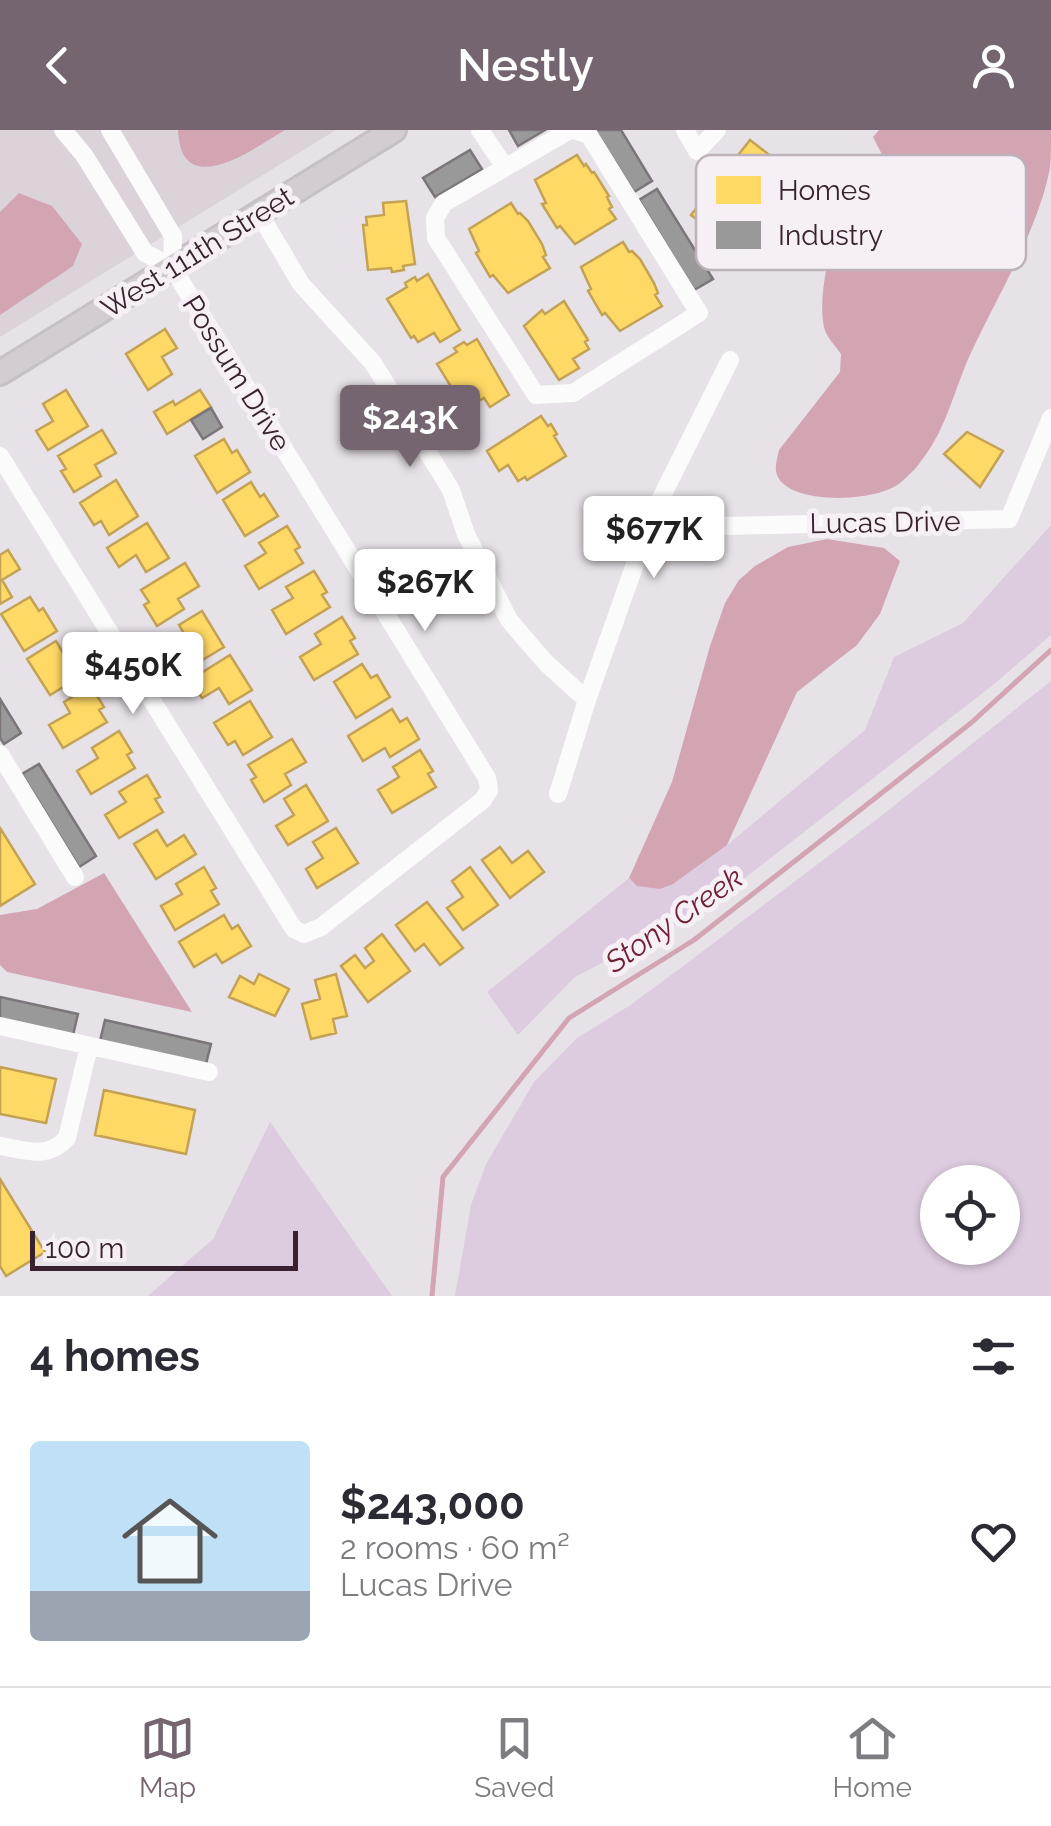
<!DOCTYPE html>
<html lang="en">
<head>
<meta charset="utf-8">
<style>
  body { margin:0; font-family:Raleway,sans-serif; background:#f7f7f7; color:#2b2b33; height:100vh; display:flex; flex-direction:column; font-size:38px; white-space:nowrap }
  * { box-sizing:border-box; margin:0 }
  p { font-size:32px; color:#7c7c81 }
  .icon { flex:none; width:55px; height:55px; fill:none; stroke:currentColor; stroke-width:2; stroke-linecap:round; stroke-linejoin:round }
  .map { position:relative; height:1166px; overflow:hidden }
  .drawer { display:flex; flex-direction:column; background:#fff; flex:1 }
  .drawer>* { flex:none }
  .controls { position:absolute; left:920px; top:1035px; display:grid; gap:20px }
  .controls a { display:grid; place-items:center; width:100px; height:100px; border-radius:50%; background:#fff; box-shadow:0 2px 8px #0004; font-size:50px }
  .scale { position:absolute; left:30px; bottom:25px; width:268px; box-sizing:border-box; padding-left:10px; border:5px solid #382231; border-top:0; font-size:28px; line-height:35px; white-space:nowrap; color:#382231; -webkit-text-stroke:8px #f6f0f6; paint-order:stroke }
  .price { position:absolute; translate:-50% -85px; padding:0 22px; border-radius:10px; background:#fff; color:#222; font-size:32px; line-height:65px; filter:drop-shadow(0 2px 5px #0008) }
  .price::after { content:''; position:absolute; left:50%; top:60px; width:30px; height:22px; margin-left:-15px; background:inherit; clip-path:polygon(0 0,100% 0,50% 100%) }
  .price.current { background:#756571; color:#fff }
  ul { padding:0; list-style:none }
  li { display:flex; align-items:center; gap:30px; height:250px; padding:0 30px }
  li+li { border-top:2px solid #e1e1e2 }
  li span { display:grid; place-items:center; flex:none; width:280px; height:200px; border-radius:10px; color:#555 }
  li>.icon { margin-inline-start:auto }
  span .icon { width:120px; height:120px; fill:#fffc; stroke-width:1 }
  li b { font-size:42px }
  h2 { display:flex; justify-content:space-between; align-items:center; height:120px; padding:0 30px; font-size:42px }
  header { display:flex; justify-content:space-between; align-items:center; height:130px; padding:0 30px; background:#756571; color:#fff; font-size:45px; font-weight:600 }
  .tab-bar { display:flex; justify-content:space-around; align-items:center; height:140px; border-top:2px solid #e1e1e2; background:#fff; font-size:28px; color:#7c7c81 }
  .tab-bar a { display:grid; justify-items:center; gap:5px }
  .tab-bar .current { color:#756571 }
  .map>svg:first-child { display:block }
  .built { fill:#dbd2da }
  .green { fill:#ddccdf; fill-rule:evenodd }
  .water { fill:#d3a5b3 }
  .homes { fill:#ffd966; stroke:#c3a256; stroke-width:2.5 }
  .industry { fill:#999; stroke:#7c757a; stroke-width:2.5 }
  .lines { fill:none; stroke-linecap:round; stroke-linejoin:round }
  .stream { stroke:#d3a5b3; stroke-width:5 }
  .major-casing { stroke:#c7c0c5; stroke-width:28 }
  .minor { stroke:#fbfbfb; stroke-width:18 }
  .major { stroke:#d3cdd2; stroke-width:22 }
  .labels { text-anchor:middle; stroke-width:10; stroke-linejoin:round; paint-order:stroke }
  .street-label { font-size:28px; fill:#382231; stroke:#f6f0f6 }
  .water-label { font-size:30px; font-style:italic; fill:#6f2136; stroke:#f6f0f6 }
  .key { fill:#f6f0f6; stroke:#bdb2bb; stroke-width:2.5 }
  .key-label { font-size:28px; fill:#382231 }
</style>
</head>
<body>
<header><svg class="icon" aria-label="back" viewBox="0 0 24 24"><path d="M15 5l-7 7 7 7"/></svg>Nestly<svg class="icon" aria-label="person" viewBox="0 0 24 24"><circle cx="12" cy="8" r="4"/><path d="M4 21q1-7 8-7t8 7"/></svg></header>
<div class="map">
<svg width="1051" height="1166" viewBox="0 0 1051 1166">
  <rect width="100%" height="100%" fill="#e7e2e7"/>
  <path class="built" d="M0,0H336L0,207Z"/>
  <path class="green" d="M1051,395V505L993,555L741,751L688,788L575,847L518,905L487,862L629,748L638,756L673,754L727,715L865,600L894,527L963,493Z
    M1051,551V1166H455L471,1075L486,1034L534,952L577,908L629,876L690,831L881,686ZM938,1052H1002V1118H938Z
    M270,992L392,1166H148L213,1109Z"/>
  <path class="water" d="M178,0H285C254,18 181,73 178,0Z
    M879,0H1051C1051,12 1051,26 1050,38C1038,101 996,168 969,227C954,261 945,302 921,331C916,339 907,347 900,353C877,372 796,375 779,349C773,340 777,330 779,320L840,242L841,224C835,215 826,207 824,197C818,171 828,119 840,95L869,104C883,87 885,69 895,50L873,7Z
    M19,63L52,76L82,114L73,136L0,185V82Z
    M827,409L884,418L900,431L880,484L857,515L797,562L727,715L673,754L660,759L637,756L629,748L672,652L710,516L725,473L739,450L755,436L788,417Z
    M104,743L192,882L7,842L0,835V785L37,779Z"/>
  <path class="homes" d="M750,10L785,37L725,112L691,85Z
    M577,25L584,36L586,34L592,43L594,42L609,66L607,67L612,77L609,79L616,89L575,114L560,96L557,98L542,74L546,73L535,50Z
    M406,71L415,134L403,136L404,140L392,142L391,138L368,140L363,95H367L366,87L384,85L383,73Z
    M511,73L518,84L520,83L528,91L542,114L546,125L543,127L550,138L508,163L493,145L490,147L476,123L479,121L469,99Z
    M623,112L629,122L632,121L640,129L654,153L658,163L655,165L662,176L620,201L605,183L602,185L588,161L591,159L581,137Z
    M428,144L460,200L440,212L434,203L418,212L414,206L411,208L387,169L407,157L405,153L415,147L417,151Z
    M564,171L588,210L585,212L589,219L573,229L579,238L559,250L524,196L542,180L545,184Z
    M165,199L177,218L162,227L172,244L148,260L126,224Z
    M477,209L509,265L490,277L484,268L468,277L464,271L461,273L437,234L457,222L454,218L464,212L467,215Z
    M66,260L88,296L48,320L36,301L53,291L43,274Z
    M200,260L211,277L167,304L154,282L173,271L175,275Z
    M541,286L548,296L551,294L557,304L554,306L566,326L527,350L525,347L518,351L508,335L499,341L487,321Z
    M102,300L116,323L95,335L101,346L74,362L61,341L66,339L58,326Z
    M967,302L1003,321L980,357L944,324Z
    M224,309L232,323L237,320L250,342L217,363L195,326Z
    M116,350L138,386L109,405L101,391L94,395L80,373Z
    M251,352L260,367L264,364L278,386L245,406L223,370Z
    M147,393L169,428L146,442L136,425L119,437L107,418Z
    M287,396L300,417L295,420L303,433L259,459L245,436L266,423L259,413Z
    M8,420L20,439L2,450L12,467L0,474V425Z
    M185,433L199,456L178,469L184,479L157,496L144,475L149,472L141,460Z
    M314,441L327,462L322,465L330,477L286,504L272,480L293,468L286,457Z
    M30,467L39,481L43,478L57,501L24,521L1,484Z
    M202,481L224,517L184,541L172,523L189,512L179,495Z
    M342,487L355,508L350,511L358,524L314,550L300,527L321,514L315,504Z
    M56,511L65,526L69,523L83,545L50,565L27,529Z
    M230,525L252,560L229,574L219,558L202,568L190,550Z
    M362,534L371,548L377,545L390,567L356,588L334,552Z
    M91,556L104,577L99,580L107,592L63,618L49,595L70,583L64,572Z
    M250,571L272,607L243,625L235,611L228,615L214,593Z
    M392,579L400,592L407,588L419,609L390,627L385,618L363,631L348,606Z
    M119,601L132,622L127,625L135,638L91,664L77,641L98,628L92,618Z
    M292,609L306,632L285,644L291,655L264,672L251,650L256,647L248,635Z
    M420,620L433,641L428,644L436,657L392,683L378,660L399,647L393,637Z
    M147,645L160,667L155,669L163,682L119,708L105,685L126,672L119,662Z
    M306,655L328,691L288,715L276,696L294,685L284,669Z
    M0,698L35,754L0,776Z
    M336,698L358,733L317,758L306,739L323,728L313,712Z
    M157,700L167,716L184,705L196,724L156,749L134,714Z
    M500,717L512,733L528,721L544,742L510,768L482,730Z
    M204,737L216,758L211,761L219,774L175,800L161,776L182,764L176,754Z
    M470,737L498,775L463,800L447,778L463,767L452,751Z
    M427,772L463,818L440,835L424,814L415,821L396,795Z
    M224,785L232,799L238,795L251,816L222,833L216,824L194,837L179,812Z
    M382,804L410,841L368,872L341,836L355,825L365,838L374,831L365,818Z
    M259,844L289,859L275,886L229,867L240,846L254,854Z
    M336,844L347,886L333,889L336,903L311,909L302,874L320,869L315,850Z
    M0,937L56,949L46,993L0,984Z
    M104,960L195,980L186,1024L95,1005Z
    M0,1049L45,1122L6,1146L0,1136Z"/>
  <path class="industry" d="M509,0H545L518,16Z
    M595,0H621L652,51L634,62Z
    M470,20L482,39L435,67L423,48Z
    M657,59L713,149L694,160L639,70Z
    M211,278L222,297L203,309L191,290Z
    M0,569L21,603L4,614L0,608Z
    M39,634L96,726L79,737L22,644Z
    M0,867L78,884L73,905L0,889Z
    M105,890L211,914L206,934L100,911Z"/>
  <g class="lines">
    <path class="stream" d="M432,1166L443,1047L569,888L694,810L971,593L1051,520"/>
    <defs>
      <path id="major" d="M0,243L394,0"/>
    </defs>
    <use href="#major" class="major-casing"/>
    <path class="minor" d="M63,0L84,25L145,123L172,137
      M110,0L173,106L172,137
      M480,0L504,36
      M570,0L444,73L435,88L436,108L536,265L573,263L699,183L589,5L573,0
      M685,0L697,21L717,0
      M259,83L301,154L373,233L451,360L466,404L509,490L546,533L587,570
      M0,326L294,799L304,804L321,797L483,670L489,660L487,648L172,137
      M652,386L727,396L1009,389L1051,288
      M0,624L75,747
      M558,664L587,570L652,386L730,230
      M0,896L209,942
      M0,1016C26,1020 47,1030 67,1008L89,916"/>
    <use href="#major" class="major"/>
  </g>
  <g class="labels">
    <g class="street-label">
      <text transform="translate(197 122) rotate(-32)" y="10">West 111th Street</text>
      <text transform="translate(237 243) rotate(58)" y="10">Possum Drive</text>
      <text transform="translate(885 392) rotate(-1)" y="10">Lucas Drive</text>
    </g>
    <g class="water-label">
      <text transform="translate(674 790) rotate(-35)" y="10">Stony Creek</text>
    </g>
  </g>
  <rect x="696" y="25" width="330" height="115" rx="15" class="key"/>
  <rect x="716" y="46" width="45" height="28" fill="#ffd966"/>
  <rect x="716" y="91" width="45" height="28" fill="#999"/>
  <g class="key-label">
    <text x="778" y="70">Homes</text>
    <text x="778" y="115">Industry</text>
  </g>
</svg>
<div class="controls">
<a><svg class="icon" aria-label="locate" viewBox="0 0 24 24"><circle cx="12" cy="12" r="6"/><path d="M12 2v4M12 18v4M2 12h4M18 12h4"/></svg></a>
</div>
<div class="scale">100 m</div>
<b class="price current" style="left:410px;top:340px">$243K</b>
<b class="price" style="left:654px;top:451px">$677K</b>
<b class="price" style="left:425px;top:504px">$267K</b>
<b class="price" style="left:133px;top:587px">$450K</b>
</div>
<section class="drawer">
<h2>4 homes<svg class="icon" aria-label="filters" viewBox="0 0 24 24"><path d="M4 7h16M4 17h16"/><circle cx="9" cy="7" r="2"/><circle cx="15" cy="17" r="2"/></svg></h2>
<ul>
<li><span style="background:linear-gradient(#bfe0f5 75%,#9aa5b1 0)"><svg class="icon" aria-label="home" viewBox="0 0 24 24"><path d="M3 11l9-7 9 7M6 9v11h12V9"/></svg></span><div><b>$243,000</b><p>2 rooms · 60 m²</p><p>Lucas Drive</p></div><svg class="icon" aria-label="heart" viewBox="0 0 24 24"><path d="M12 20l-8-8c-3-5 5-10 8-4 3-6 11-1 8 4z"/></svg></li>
</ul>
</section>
<nav class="tab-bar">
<a class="current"><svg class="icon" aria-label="map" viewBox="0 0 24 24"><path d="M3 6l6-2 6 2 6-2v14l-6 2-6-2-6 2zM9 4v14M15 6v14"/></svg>Map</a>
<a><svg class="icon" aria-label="saved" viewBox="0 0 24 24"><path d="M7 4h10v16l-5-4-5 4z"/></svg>Saved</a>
<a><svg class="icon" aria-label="home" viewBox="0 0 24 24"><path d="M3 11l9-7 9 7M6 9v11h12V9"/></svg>Home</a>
</nav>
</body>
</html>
